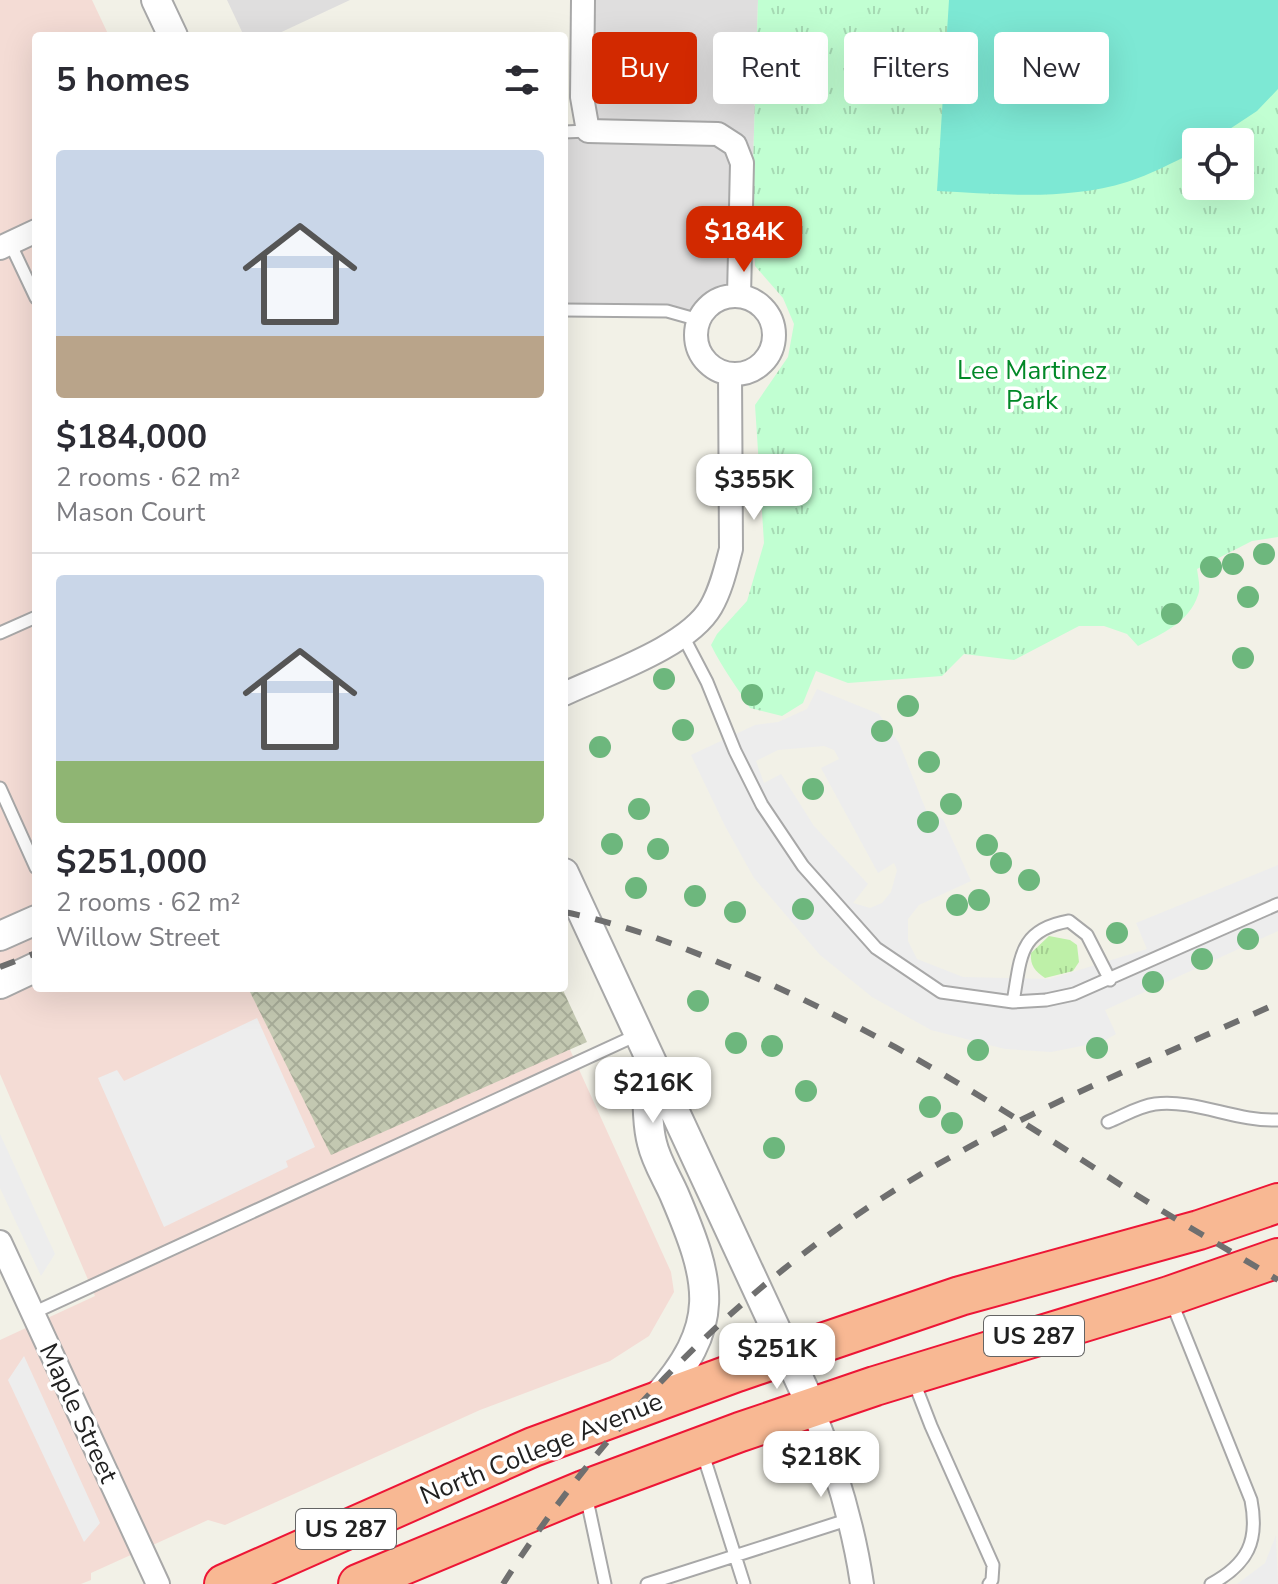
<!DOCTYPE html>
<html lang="en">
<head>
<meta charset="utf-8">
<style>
  body { margin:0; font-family:"Nunito Sans",sans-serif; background:#f7f7f7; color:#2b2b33; height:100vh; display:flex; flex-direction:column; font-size:30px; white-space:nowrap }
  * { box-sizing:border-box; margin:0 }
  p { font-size:26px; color:#7c7c81 }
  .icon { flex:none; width:44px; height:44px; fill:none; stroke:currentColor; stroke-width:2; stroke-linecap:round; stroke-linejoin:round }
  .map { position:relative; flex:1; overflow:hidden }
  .details { position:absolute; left:32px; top:32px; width:536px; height:960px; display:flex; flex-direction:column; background:#fff; border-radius:8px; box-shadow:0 8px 32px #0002 }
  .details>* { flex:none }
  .guide { position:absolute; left:592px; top:32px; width:566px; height:72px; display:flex; gap:16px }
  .controls { position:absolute; left:1182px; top:128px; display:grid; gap:16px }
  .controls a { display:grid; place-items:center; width:72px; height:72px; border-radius:8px; background:#fff; box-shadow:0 8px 32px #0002; font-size:40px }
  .price { position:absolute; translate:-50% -68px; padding:0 18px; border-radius:16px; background:#fff; color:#222; font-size:26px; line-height:52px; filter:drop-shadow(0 2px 4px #0008) }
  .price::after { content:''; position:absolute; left:50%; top:48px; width:24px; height:18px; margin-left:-12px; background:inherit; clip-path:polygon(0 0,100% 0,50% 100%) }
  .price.current { background:#d22900; color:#fff }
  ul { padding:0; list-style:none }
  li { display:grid; align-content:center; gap:16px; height:424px; padding:0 24px }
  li+li { border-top:2px solid #e1e1e2 }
  li span { display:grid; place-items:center; height:248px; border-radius:8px; color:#555 }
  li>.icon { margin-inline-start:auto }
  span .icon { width:144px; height:144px; fill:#fffc; stroke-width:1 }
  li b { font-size:34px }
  h2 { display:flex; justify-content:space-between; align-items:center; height:96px; padding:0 24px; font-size:34px }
  .pill { padding:0 28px; border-radius:8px; background:#fff; box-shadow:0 8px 32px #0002; font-size:28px; line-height:72px }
  .pill.current { background:#d22900; color:#fff }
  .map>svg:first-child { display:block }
  .residential { fill:#dfdede }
  .commercial { fill:#f4dcd5 }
  .construction { fill:url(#construction-cross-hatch) }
  .grass { fill:url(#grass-tufts) }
  .park { fill:url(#park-tufts); fill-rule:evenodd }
  .pitch { fill:#7de8d4 }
  .parking { fill:#ededed; fill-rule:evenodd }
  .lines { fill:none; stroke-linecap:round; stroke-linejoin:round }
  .service-casing { stroke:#a8a8a8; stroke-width:15 }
  .minor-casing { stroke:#a8a8a8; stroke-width:26 }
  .tertiary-casing { stroke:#a8a8a8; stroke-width:32 }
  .trunk-casing { stroke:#ed1636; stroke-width:42 }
  .service { stroke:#fff; stroke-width:11 }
  .minor { stroke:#fff; stroke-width:22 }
  .tertiary { stroke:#fff; stroke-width:28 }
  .trunk { stroke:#f8b893; stroke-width:38 }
  .rail { stroke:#6f6f6f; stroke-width:6; stroke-dasharray:16 16; stroke-linecap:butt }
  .tree { fill:#6db77d }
  .labels { text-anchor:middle; stroke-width:7; stroke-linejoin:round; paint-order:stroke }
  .shield { fill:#fff; stroke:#646464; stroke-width:2 }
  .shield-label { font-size:24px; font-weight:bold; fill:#212121 }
  .park-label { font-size:26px; fill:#018827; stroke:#fff }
  .street-label { font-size:26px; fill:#212121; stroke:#fff }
</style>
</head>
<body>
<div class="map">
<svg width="1278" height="1584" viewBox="0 0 1278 1584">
  <defs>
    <pattern id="construction-cross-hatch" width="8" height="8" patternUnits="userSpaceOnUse" patternTransform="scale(2)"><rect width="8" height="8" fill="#c3c8b1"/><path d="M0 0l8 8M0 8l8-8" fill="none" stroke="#a7ac98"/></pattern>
    <pattern id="grass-tufts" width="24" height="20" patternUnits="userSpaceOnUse" patternTransform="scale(2)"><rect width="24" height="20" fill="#bef0a8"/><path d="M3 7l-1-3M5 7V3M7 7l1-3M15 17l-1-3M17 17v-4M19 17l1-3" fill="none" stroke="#a3ce90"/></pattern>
    <pattern id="park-tufts" width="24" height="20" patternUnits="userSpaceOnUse" patternTransform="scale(2)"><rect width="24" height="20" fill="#c1ffd2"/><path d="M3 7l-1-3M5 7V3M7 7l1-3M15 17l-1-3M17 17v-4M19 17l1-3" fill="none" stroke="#a6dab4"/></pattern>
  </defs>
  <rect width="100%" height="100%" fill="#f2f1e7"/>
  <path class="residential" d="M227,0H350L273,36H244Z
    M583,0H758L753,165L743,163L739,296L726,297L714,302L699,320L667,311L564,310V132L588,131Z"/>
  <path class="commercial" d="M0,0H92L109,36H36V988H542L671,1272L674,1292L649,1336L610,1361L480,1410L225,1525L208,1520L91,1573V1580L81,1584H0V1340L95,1296L0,1074Z"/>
  <path class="construction" d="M248,988H562L587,1042L331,1155Z"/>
  <path class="grass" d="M1049,936L1070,940L1077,945L1079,962L1073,971L1045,978C1035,971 1030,966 1031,953Z"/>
  <path class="park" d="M758,0H1278V537L1252,541L1197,569C1198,577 1201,588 1198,595C1189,623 1161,634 1138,646L1127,634L1104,626H1079L1014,660L964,654L942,676L848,683L816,671L803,703L782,716L750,708C737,687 722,668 711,645L717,634L747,601L764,543L755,405L788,357L794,324L783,298L755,266L753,165ZM1196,142H1240V186H1196Z"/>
  <path class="pitch" d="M949,0H1278V89L1257,111L1210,142H1196L1195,152C1173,162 1150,175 1127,182C1065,201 1001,194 937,191Z"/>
  <path class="parking" d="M817,689L879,714L899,743L926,810L943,819L971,881L919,905L908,919V941L917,959L963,977L1050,979L1147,949L1136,923L1278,865V931L1105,1010L1116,1034L1102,1042L1051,1052L1005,1049L931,1030L872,997L820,955L754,878L725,826L691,755L755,725L778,722L807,709ZM824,746L834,750L839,759L821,768L878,873L894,863L897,870L891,892L882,903L870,908L853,903L868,884L814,826L781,774L764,783L756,761L778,750Z
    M257,1018L315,1147L286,1161L288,1167L164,1227L98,1078L117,1070L124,1081Z
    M0,1134L55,1254L41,1276L0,1188Z
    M24,1356L100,1523L84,1542L8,1380Z
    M1276,1535L1278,1584H1237L1265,1563Z"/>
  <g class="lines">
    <defs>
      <path id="service" d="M564,132L588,131
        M10,243L36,298
        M564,310L667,311L699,320
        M0,633L36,617
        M684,638L707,682L735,751L762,805L803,866L876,948L941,992L1013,1002L1046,1000L1074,994L1278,904
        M0,788L36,868
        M1013,1002C1021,958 1018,930 1069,921L1087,935L1110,980
        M1108,1122C1123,1116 1139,1106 1155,1104C1196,1099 1236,1122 1278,1120
        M1172,1303L1251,1500C1259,1541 1248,1564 1211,1584
        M33,1313L639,1034
        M914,1382L931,1426L993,1565L992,1580L989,1584
        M702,1451L744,1584
        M586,1495L605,1584
        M647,1584L850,1519"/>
      <path id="minor" d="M583,0L582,97L588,131L718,134L735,145L742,163L739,296
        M0,248L36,231
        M696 335a39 39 0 1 1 78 0a39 39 0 1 1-78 0Z
        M564,694C606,674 688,647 711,607C721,590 726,568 731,549L730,374
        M0,1242L158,1584
        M812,1407C835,1465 853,1522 862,1584"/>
      <path id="tertiary" d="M156,0L173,36
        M564,873L812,1407
        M0,936L36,920
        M0,984L36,967
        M647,1064C648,1088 646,1121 652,1143C656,1161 667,1178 674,1194C712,1283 723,1325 654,1401"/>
      <path id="trunk" d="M224,1584L533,1447L737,1372L960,1296L1199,1230L1278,1203
        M358,1584L584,1490L740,1432L875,1386L1169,1296L1278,1258"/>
    </defs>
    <use href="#service" class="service-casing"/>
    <use href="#minor" class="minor-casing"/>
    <use href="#tertiary" class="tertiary-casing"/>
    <use href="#trunk" class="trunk-casing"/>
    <use href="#service" class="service"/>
    <use href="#minor" class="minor"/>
    <use href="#tertiary" class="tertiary"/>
    <use href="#trunk" class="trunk"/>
    <path class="rail" d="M564,912C620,923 673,943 725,965C861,1020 984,1097 1107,1176C1163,1213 1221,1245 1278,1280
      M0,967L36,953
      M503,1584C614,1409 767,1259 949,1158C1054,1099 1168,1053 1278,1003"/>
  </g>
  <g class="tree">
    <circle cx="1264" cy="554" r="11"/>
    <circle cx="1233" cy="564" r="11"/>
    <circle cx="1211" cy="567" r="11"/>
    <circle cx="1248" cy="597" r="11"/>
    <circle cx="1172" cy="614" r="11"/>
    <circle cx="1243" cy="658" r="11"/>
    <circle cx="664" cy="679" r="11"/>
    <circle cx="752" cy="695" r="11"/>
    <circle cx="908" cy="706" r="11"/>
    <circle cx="683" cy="730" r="11"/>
    <circle cx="882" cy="731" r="11"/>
    <circle cx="600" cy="747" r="11"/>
    <circle cx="929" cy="762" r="11"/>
    <circle cx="813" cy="789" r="11"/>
    <circle cx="951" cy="804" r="11"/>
    <circle cx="639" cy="809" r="11"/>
    <circle cx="928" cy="822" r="11"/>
    <circle cx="612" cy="844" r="11"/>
    <circle cx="987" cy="845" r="11"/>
    <circle cx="658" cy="849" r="11"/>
    <circle cx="1001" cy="863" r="11"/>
    <circle cx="1029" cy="880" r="11"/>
    <circle cx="636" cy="888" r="11"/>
    <circle cx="695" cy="896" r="11"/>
    <circle cx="979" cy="900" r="11"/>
    <circle cx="957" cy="905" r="11"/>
    <circle cx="803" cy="909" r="11"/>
    <circle cx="735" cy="912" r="11"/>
    <circle cx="1117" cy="933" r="11"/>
    <circle cx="1248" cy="939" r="11"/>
    <circle cx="1202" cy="959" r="11"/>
    <circle cx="1153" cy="982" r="11"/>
    <circle cx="698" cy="1001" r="11"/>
    <circle cx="736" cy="1043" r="11"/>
    <circle cx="772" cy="1046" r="11"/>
    <circle cx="1097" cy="1048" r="11"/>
    <circle cx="978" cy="1050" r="11"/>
    <circle cx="806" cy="1091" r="11"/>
    <circle cx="930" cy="1107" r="11"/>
    <circle cx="952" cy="1123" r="11"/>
    <circle cx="774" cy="1148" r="11"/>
  </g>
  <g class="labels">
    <g class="shield">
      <rect x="984" y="1316" width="100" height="40" rx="6"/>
      <rect x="296" y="1509" width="100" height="40" rx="6"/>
    </g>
    <g class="shield-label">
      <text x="1034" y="1344">US 287</text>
      <text x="346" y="1537">US 287</text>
    </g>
    <g class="park-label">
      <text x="1032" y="379">Lee Martinez<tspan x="1032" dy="30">Park</tspan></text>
    </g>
    <g class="street-label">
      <text transform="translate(79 1413) rotate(65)" y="9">Maple Street</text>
      <text transform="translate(541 1448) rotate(-22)" y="9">North College Avenue</text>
    </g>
  </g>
</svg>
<div class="controls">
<a><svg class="icon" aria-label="locate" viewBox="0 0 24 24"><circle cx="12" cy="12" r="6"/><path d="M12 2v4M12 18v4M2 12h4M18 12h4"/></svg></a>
</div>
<b class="price current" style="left:744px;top:274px">$184K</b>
<b class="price" style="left:754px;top:522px">$355K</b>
<b class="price" style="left:653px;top:1125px">$216K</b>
<b class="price" style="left:777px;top:1391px">$251K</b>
<b class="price" style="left:821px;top:1499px">$218K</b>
<div class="guide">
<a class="pill current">Buy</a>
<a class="pill">Rent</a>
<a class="pill">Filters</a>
<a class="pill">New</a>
</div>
<section class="details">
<h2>5 homes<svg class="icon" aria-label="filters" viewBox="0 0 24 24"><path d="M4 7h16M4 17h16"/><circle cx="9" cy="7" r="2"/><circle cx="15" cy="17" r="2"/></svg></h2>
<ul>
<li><span style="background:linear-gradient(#c9d6e8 75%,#b9a48a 0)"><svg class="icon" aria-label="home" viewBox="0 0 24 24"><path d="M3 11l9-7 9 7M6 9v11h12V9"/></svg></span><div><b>$184,000</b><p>2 rooms · 62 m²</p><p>Mason Court</p></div></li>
<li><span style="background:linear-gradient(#c9d6e8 75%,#8fb573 0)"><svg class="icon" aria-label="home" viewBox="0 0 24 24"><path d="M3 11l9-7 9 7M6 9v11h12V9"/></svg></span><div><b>$251,000</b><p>2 rooms · 62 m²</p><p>Willow Street</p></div></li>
</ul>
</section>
</div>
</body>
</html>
